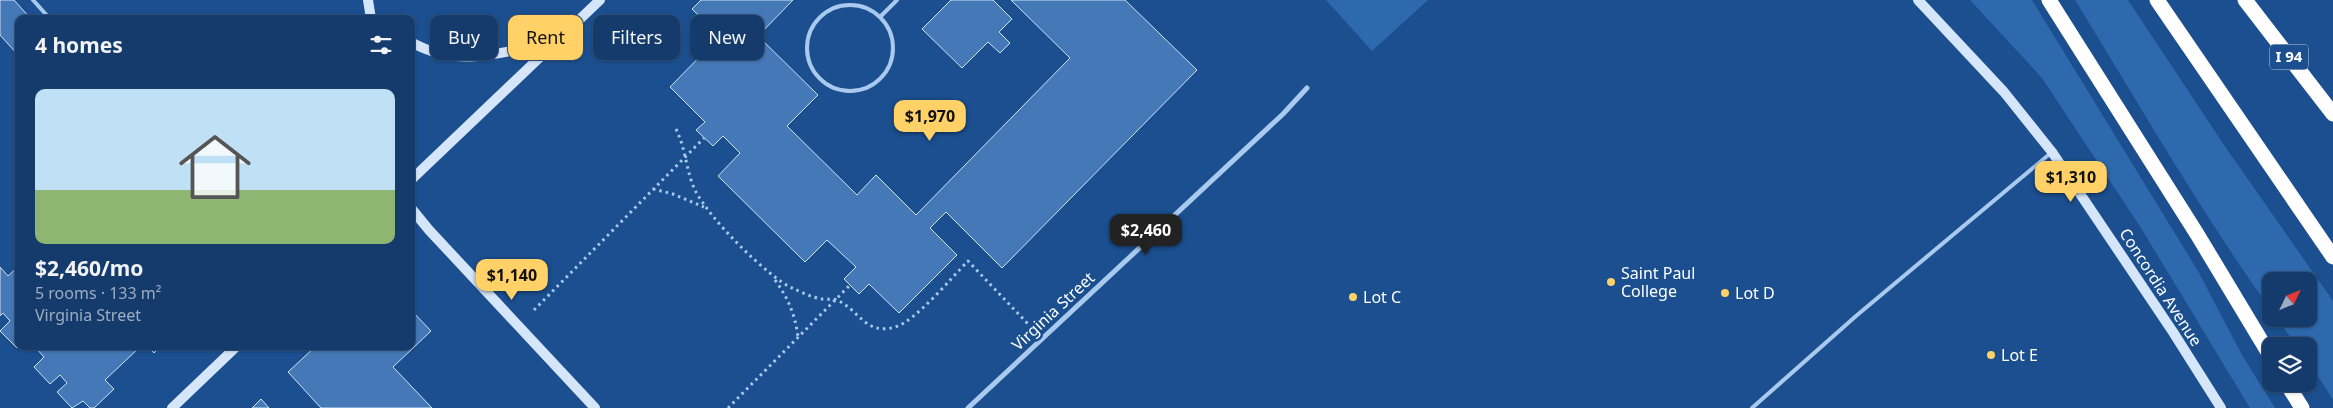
<!DOCTYPE html>
<html lang="en">
<head>
<meta charset="utf-8">
<style>
  body { margin:0; font-family:"Noto Sans",sans-serif; background:#1d4271; color:#f1f3f6; height:100vh; display:flex; flex-direction:column; font-size:19px; white-space:nowrap }
  * { box-sizing:border-box; margin:0 }
  p { font-size:16px; color:#9dadc1 }
  .icon { flex:none; width:28px; height:28px; fill:none; stroke:currentColor; stroke-width:2; stroke-linecap:round; stroke-linejoin:round }
  .map { position:relative; flex:1; overflow:hidden }
  .details { position:absolute; left:15px; top:15px; width:400px; height:335px; display:flex; flex-direction:column; background:#143b6b; border-radius:10px; box-shadow:0 1px 4px #0004,0 0 0 1px #33557e }
  .details>* { flex:none }
  .top-card { position:absolute; left:430px; top:15px; width:475px; height:45px; display:flex; gap:10px }
  .needle { width:32px; rotate:47deg }
  .buttons { position:absolute; left:2262px; top:272px; display:grid; gap:10px }
  .buttons a { display:grid; place-items:center; width:55px; height:55px; border-radius:10px; background:#143b6b; box-shadow:0 1px 4px #0004,0 0 0 1px #33557e; font-size:25px }
  .price { position:absolute; translate:-50% -42px; padding:0 11px; border-radius:10px; background:#ffd166; color:#111; font-size:16px; line-height:32px; filter:drop-shadow(0 1px 2px #0008) }
  .price::after { content:''; position:absolute; left:50%; top:30px; width:15px; height:11px; margin-left:-8px; background:inherit; clip-path:polygon(0 0,100% 0,50% 100%) }
  .price.current { background:#222; color:#fff }
  ul { padding:0; list-style:none }
  li { display:grid; align-content:center; gap:10px; height:265px; padding:0 20px }
  li+li { border-top:1px solid #33557e }
  li span { display:grid; place-items:center; height:155px; border-radius:10px; color:#555 }
  li>.icon { margin-inline-start:auto }
  span .icon { width:90px; height:90px; fill:#fffc; stroke-width:1 }
  li b { font-size:21px }
  h2 { display:flex; justify-content:space-between; align-items:center; height:60px; padding:0 20px; font-size:21px }
  .tag { padding:0 18px; border-radius:10px; background:#143b6b; box-shadow:0 1px 4px #0004,0 0 0 1px #33557e; font-size:18px; line-height:45px }
  .tag.current { background:#ffd166; color:#111 }
  .map>svg:first-child { display:block }
  .green { fill:#2e69ad }
  .building { fill:#4478b7; stroke:#cfe3fa }
  .lines { fill:none; stroke-linecap:round; stroke-linejoin:round }
  .path { stroke:#a9c9ee; stroke-width:3; stroke-dasharray:2.5 4; stroke-linecap:butt }
  .lane { stroke:#a9c9ee; stroke-width:4 }
  .street { stroke:#a9c9ee; stroke-width:5 }
  .secondary { stroke:#d6e6fa; stroke-width:10 }
  .highway { stroke:#fff; stroke-width:15 }
  .poi-dot { fill:#ffd166; stroke:#1b4f8f; stroke-width:2 }
  .labels { text-anchor:middle; stroke-width:5; stroke-linejoin:round; paint-order:stroke }
  .shield { fill:#1b4f8f; stroke:#bbcadd; stroke-width:1 }
  .shield-label { font-size:15px; font-weight:bold; fill:#fff }
  .poi-label { font-size:16px; fill:#fff; stroke:#1b4f8f; text-anchor:start }
  .street-label { font-size:16px; fill:#fff; stroke:#1b4f8f }
</style>
</head>
<body>
<div class="map">
<svg width="2333" height="408" viewBox="0 0 2333 408">
  <rect width="100%" height="100%" fill="#1b4f8f"/>
  <path class="green" d="M1326,0H1428L1372,51Z
    M1970,0H2032L2198,271L2242,355L2275,408H2250L2141,228L2042,78Z
    M2075,0H2128L2224,145L2333,301V400L2309,362V346H2297L2277,319H2309V281H2271V310C2200,211 2139,104 2075,0Z"/>
  <path class="building" d="M0,0H14L31,19H19V56L0,35Z
    M701,0H793L758,36L818,95L787,126L857,195L876,175L916,215L1070,58L1011,0H1125L1197,70L1002,268L946,212L930,228L957,255L899,313L869,284L859,294L844,279L856,267L827,240L805,262L718,176L740,153L723,136L713,146L696,130L705,122L670,87L720,36L692,9Z
    M951,0H993L1012,19L999,32L1010,43L1000,53L988,42L962,68L922,29Z
    M19,266V346L17,348L0,331L10,321L3,313L0,316V267L8,276Z
    M411,310L431,331L393,367L432,408H321L288,372L316,346H411Z
    M34,346H141L105,380L114,389L94,408H90L83,401L72,408L57,392L67,383L60,375L50,384L34,367L44,357Z
    M148,346H161L154,353Z
    M261,399L269,408H252Z"/>
  <g class="lines">
    <path class="path" d="M676,129C686,149 686,171 695,190C708,217 767,277 794,289C802,292 813,298 822,299C827,300 833,298 837,300C859,310 866,336 895,327C916,321 951,278 968,261L1029,325
      M653,189L673,194L704,207
      M775,280C788,298 795,314 798,337
      M534,310L704,138
      M728,408L850,285"/>
    <path class="lane" d="M33,0L50,19
      M807 48a43 43 0 1 1 86 0a43 43 0 1 1-86 0Z
      M880,17L897,0
      M1752,408L1856,316L2052,152"/>
    <path class="street" d="M968,408L1283,114L1307,88"/>
    <path class="secondary" d="M368,0L371,19
      M1918,0L2004,92L2052,152L2173,332L2221,408
      M411,42C458,69 504,52 553,42
      M411,180L600,0
      M411,208L429,230L595,408
      M172,408L237,346"/>
    <path class="highway" d="M2049,0L2197,234L2271,357
      M2157,0L2333,257
      M2245,0L2333,114
      M2287,384L2302,408"/>
  </g>
  <g class="poi-dot">
    <circle cx="1611" cy="282" r="5"/>
    <circle cx="1725" cy="293" r="5"/>
    <circle cx="1353" cy="297" r="5"/>
    <circle cx="1991" cy="355" r="5"/>
  </g>
  <g class="labels">
    <rect class="shield" x="2270" y="44.5" width="38" height="25" rx="4"/>
    <g class="shield-label">
      <text x="2289" y="62">I 94</text>
    </g>
    <g class="poi-label">
      <text x="1621" y="279">Saint Paul<tspan x="1621" dy="18">College</tspan></text>
      <text x="1735" y="299">Lot D</text>
      <text x="1363" y="303">Lot C</text>
      <text x="2001" y="361">Lot E</text>
    </g>
    <g class="street-label">
      <text transform="translate(2161 287) rotate(57)" y="6">Concordia Avenue</text>
      <text transform="translate(1053 311) rotate(-43)" y="6">Virginia Street</text>
    </g>
  </g>
</svg>
<div class="buttons">
<a><svg class="needle" viewBox="-14 -14 28 28"><path d="M0-13l5 13h-10z" fill="#e53935"/><path d="M0 13l5-13h-10z" fill="#9dadc1"/></svg></a>
<a><svg class="icon" aria-label="layers" viewBox="0 0 24 24"><path d="M12 4l9 5-9 5-9-5zM3 14l9 5 9-5"/></svg></a>
</div>
<b class="price" style="left:930px;top:142px">$1,970</b>
<b class="price" style="left:2071px;top:203px">$1,310</b>
<b class="price current" style="left:1146px;top:256px">$2,460</b>
<b class="price" style="left:512px;top:301px">$1,140</b>
<div class="top-card">
<a class="tag">Buy</a>
<a class="tag current">Rent</a>
<a class="tag">Filters</a>
<a class="tag">New</a>
</div>
<section class="details">
<h2>4 homes<svg class="icon" aria-label="filters" viewBox="0 0 24 24"><path d="M4 7h16M4 17h16"/><circle cx="9" cy="7" r="2"/><circle cx="15" cy="17" r="2"/></svg></h2>
<ul>
<li><span style="background:linear-gradient(#bfe0f5 65%,#8fb573 0)"><svg class="icon" aria-label="home" viewBox="0 0 24 24"><path d="M3 11l9-7 9 7M6 9v11h12V9"/></svg></span><div><b>$2,460/mo</b><p>5 rooms · 133 m²</p><p>Virginia Street</p></div></li>
</ul>
</section>
</div>
</body>
</html>
